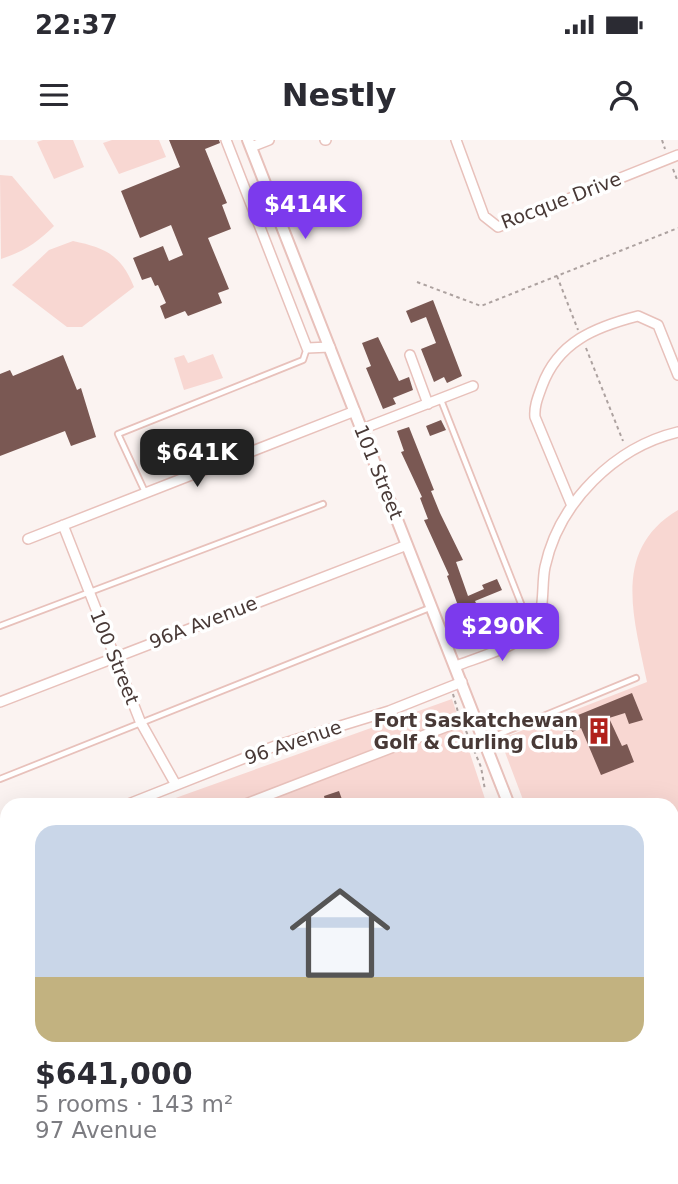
<!DOCTYPE html>
<html lang="en">
<head>
<meta charset="utf-8">
<style>
  body { margin:0; font-family:"DejaVu Sans",sans-serif; background:#f2f2f3; color:#2b2b33; height:100vh; display:flex; flex-direction:column; font-size:26px; white-space:nowrap }
  * { box-sizing:border-box; margin:0 }
  p { font-size:23px; color:#7c7c81 }
  .icon { flex:none; width:38px; height:38px; fill:none; stroke:currentColor; stroke-width:2; stroke-linecap:round; stroke-linejoin:round }
  .map { position:relative; flex:1; overflow:hidden }
  .side { position:absolute; left:0px; top:658px; width:679px; height:387px; display:flex; flex-direction:column; background:#fff; border-radius:21px 21px 0 0; box-shadow:0 7px 28px #0002 }
  .side>* { flex:none }
  .price { position:absolute; translate:-50% -60px; padding:0 16px; border-radius:14px; background:#7c3aed; color:#fff; font-size:23px; line-height:46px; filter:drop-shadow(0 2px 4px #0008) }
  .price::after { content:''; position:absolute; left:50%; top:42px; width:21px; height:16px; margin-left:-10px; background:inherit; clip-path:polygon(0 0,100% 0,50% 100%) }
  .price.selected { background:#222; color:#fff }
  ul { padding:0; list-style:none }
  li { display:grid; align-content:center; gap:14px; height:371px; padding:0 35px }
  li span { display:grid; place-items:center; height:217px; border-radius:21px; color:#555 }
  li>.icon { margin-inline-start:auto }
  span .icon { width:126px; height:126px; fill:#fffc; stroke-width:1 }
  li b { font-size:30px }
  .status { display:flex; justify-content:space-between; align-items:center; height:49px; padding:0 35px; background:#fff; direction:ltr }
  .status svg { height:19px; fill:currentColor }
  header { display:flex; justify-content:space-between; align-items:center; height:91px; padding:0 35px; background:#fff; font-size:32px; font-weight:600 }
  .map>svg:first-child { display:block }
  .green { fill:#f8d7d2 }
  .building { fill:#7a5853 }
  .lines { fill:none; stroke-linecap:round; stroke-linejoin:round }
  .service-casing { stroke:#e8c1bb; stroke-width:8 }
  .minor-casing { stroke:#e8c1bb; stroke-width:12 }
  .tertiary-casing { stroke:#e8c1bb; stroke-width:14 }
  .path { stroke:#ada2a0; stroke-width:2; stroke-dasharray:3.5 3.5; stroke-linecap:butt }
  .service { stroke:#fff; stroke-width:4.5 }
  .minor { stroke:#fff; stroke-width:9 }
  .tertiary { stroke:#fff; stroke-width:10 }
  .labels { text-anchor:middle; stroke-width:7; stroke-linejoin:round; paint-order:stroke }
  .street-label { font-size:19px; fill:#483936; stroke:#fff }
  .poi-label { font-size:19px; font-weight:bold; fill:#483936; stroke:#fff; text-anchor:end }
</style>
</head>
<body>
<div class="status"><b>22:37</b><svg viewBox="0 0 49 12"><path d="M0 12V9h3v3zM5 12V6h3v6zM10 12V3h3v9zM15 12V0h3v12zM26 1h20v11H26zM47 4h2v5h-2z"/></svg></div>
<header><svg class="icon" aria-label="menu" viewBox="0 0 24 24"><path d="M4 6h16M4 12h16M4 18h16"/></svg>Nestly<svg class="icon" aria-label="person" viewBox="0 0 24 24"><circle cx="12" cy="8" r="4"/><path d="M4 21q1-7 8-7t8 7"/></svg></header>
<div class="map">
<svg width="678" height="1044" viewBox="0 0 678 1044">
  <rect width="100%" height="100%" fill="#fbf3f1"/>
  <path class="green" d="M43,0H73L84,27L54,39L37,2Z
    M112,0H159L166,17L119,34L103,3Z
    M0,35L12,36L54,86C38,102 23,112 1,119Z
    M73,101C106,108 121,115 134,147L82,187H67L12,145L49,110Z
    M213,214L223,238L184,250L174,218L184,215L188,223Z
    M678,370V1044H666L664,1038H672V665H525L500,599L647,542C634,478 611,410 678,370Z
    M452,559L487,665H157L181,656Z
    M7,730V1038H562L553,1044H0V765L2,741Z"/>
  <path class="building" d="M169,0H219L220,3L205,9L227,63L222,65L231,89L208,98L229,149L218,153L222,163L188,176L185,171L165,179L160,166L166,163L158,145L155,146L151,137L142,140L133,118L163,106L169,121L183,115L171,85L140,98L121,51L180,27Z
    M433,160L462,236L447,243L444,237L434,242L421,209L436,203L426,177L411,183L406,171Z
    M378,197L399,241L409,237L413,250L393,258L396,264L383,269L366,228L371,226L362,203Z
    M63,215L77,250L81,248L96,297L71,306L65,291L0,316V234L10,230L13,236Z
    M441,280L446,290L430,296L426,286Z
    M409,287L434,350L431,351L440,373L463,420L456,422L468,456L484,449L482,445L497,439L502,450L475,461L477,465L471,467L478,482L492,477L496,487L470,498L447,436L449,435L424,380L428,379L420,358L422,357L401,312L404,311L397,291Z
    M632,553L643,580L629,584L625,573L609,578L622,606L627,604L634,622L601,635L581,588L566,595L561,582Z
    M339,651L344,665H326L324,656Z"/>
  <g class="lines">
    <defs>
      <path id="service" d="M441,260L531,489
        M145,352L118,294L303,220L307,208
        M0,486L323,364
        M485,600L636,538
        M0,639L432,467"/>
      <path id="minor" d="M226,0L307,208L330,207
        M325,0H326
        M456,0L484,76L498,87L678,15
        M251,7L269,0
        M410,215L428,264
        M362,289L473,246
        M572,366L535,277C534,266 538,257 542,246C558,202 595,187 638,176L658,185L678,235
        M63,385L140,581L176,645
        M28,399L355,271
        M456,526C476,518 520,506 533,489C546,473 541,446 545,427C559,362 615,307 678,292
        M0,562L407,405
        M126,665L275,606L389,571L462,542
        M243,665L474,576
        M0,724L7,716
        M587,1044L605,1038"/>
      <path id="tertiary" d="M248,0L509,665
        M629,1038L630,1044
        M649,1038L650,1044"/>
    </defs>
    <use href="#service" class="service-casing"/>
    <use href="#minor" class="minor-casing"/>
    <use href="#tertiary" class="tertiary-casing"/>
    <path class="path" d="M662,0L665,9
      M673,29L678,42
      M557,136L578,190
      M417,142L481,166L678,88
      M586,208L623,301
      M453,554L458,572
      M466,591L481,627L485,650
      M0,892L7,893
      M108,1038L112,1044
      M13,1044L27,1038"/>
    <use href="#service" class="service"/>
    <use href="#minor" class="minor"/>
    <use href="#tertiary" class="tertiary"/>
  </g>
  <defs>
    <symbol id="building-bare" viewBox="-9 -9 18 18"><path d="M-4-6H4V6H1V3H-1V6H-4ZM-2.5-4.3h1.7v1.8h-1.7ZM.8-4.3h1.7v1.8H.8ZM-2.5-1h1.7V.8h-1.7ZM.8-1h1.7V.8H.8Z" fill="#b1211b" stroke="#fff" stroke-width="2.5" paint-order="stroke"/></symbol>
  </defs>
  <g fill-rule="evenodd">
    <use href="#building-bare" x="580" y="572" width="38" height="38"/>
  </g>
  <g class="labels">
    <g class="street-label">
      <text transform="translate(561 60) rotate(-21)" y="7">Rocque Drive</text>
      <text transform="translate(379 332) rotate(68)" y="7">101 Street</text>
      <text transform="translate(203 482) rotate(-21)" y="7">96A Avenue</text>
      <text transform="translate(115 517) rotate(68)" y="7">100 Street</text>
      <text transform="translate(293 602) rotate(-19)" y="7">96 Avenue</text>
    </g>
    <g class="poi-label">
      <text x="578" y="587">Fort Saskatchewan<tspan x="578" dy="22">Golf &amp; Curling Club</tspan></text>
    </g>
  </g>
</svg>
<b class="price" style="left:305px;top:101px">$414K</b>
<b class="price selected" style="left:197px;top:349px">$641K</b>
<b class="price" style="left:502px;top:523px">$290K</b>
<section class="side">
<ul>
<li><span style="background:linear-gradient(#c9d6e8 70%,#c2b280 0)"><svg class="icon" aria-label="home" viewBox="0 0 24 24"><path d="M3 11l9-7 9 7M6 9v11h12V9"/></svg></span><div><b>$641,000</b><p>5 rooms · 143 m²</p><p>97 Avenue</p></div></li>
</ul>
</section>
</div>
</body>
</html>
